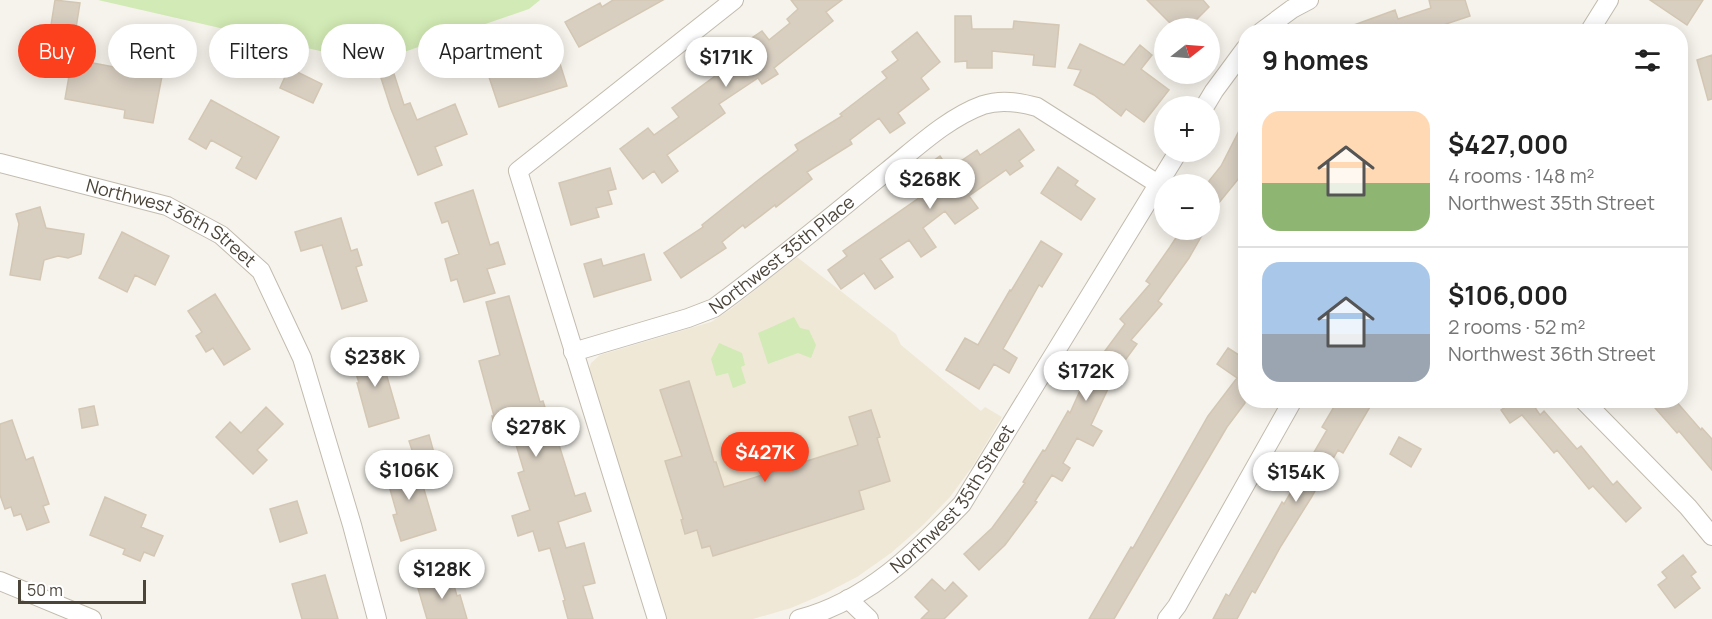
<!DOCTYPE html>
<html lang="en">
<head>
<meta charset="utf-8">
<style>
  body { margin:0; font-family:Manrope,sans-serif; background:#f6f6f6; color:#222; height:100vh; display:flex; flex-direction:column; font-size:22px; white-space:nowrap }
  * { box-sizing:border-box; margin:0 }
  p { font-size:20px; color:#767676 }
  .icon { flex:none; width:33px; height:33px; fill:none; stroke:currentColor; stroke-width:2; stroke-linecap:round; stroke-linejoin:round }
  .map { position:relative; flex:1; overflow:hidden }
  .side { position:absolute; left:1238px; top:24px; width:450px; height:384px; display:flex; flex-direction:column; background:#fff; border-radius:24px; box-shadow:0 3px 15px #0003 }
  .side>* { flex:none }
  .hud { position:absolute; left:18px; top:24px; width:570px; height:54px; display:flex; gap:12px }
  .needle { width:39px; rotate:73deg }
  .fabs { position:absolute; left:1154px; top:18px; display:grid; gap:12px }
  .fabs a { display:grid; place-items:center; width:66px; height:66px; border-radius:50%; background:#fff; box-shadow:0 3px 15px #0003; font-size:30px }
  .scale { position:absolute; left:18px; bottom:15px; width:128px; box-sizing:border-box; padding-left:6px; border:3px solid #4b4439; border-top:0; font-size:16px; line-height:21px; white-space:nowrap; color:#4b4439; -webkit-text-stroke:4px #fff; paint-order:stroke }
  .price { position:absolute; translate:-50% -51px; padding:0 14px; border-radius:21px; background:#fff; color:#222; font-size:20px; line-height:39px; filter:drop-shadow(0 2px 3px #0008) }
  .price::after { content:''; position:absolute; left:50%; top:36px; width:18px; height:14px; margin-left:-9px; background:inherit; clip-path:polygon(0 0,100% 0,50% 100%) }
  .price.active { background:#fc3f1d; color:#fff }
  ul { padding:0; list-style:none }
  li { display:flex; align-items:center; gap:18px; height:150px; padding:0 24px }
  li+li { border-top:2px solid #e0e0e0 }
  li span { display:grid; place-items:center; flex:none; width:168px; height:120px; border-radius:18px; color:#555 }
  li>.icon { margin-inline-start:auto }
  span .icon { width:72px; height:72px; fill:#fffc; stroke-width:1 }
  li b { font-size:26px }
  h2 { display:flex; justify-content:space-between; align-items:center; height:72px; padding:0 24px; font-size:26px }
  .pill { padding:0 21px; border-radius:27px; background:#fff; box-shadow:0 3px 15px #0003; font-size:21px; line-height:54px }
  .pill.active { background:#fc3f1d; color:#fff }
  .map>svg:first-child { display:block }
  .education { fill:#efe8d6 }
  .green { fill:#d2eab5 }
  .building { fill:#d8cfc1; stroke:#d3c7b4; stroke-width:1.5 }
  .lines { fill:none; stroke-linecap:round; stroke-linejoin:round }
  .minor-casing { stroke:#c2bbae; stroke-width:20 }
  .minor { stroke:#fff; stroke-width:18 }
  .labels { text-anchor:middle; stroke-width:5; stroke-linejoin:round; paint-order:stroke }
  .street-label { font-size:18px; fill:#4b4439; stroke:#fff }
</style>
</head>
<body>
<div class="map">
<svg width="1712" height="619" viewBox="0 0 1712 619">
  <rect width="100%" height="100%" fill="#f6f3ec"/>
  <path class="education" d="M797,257L896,334L901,345L981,411L985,407L1002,417L972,467L950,497L923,525L891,553L857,577L824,594L791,608L753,619H662L588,373L591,363L600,355L711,322L731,309Z"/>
  <path class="green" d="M98,0H540L529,9L372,63Z
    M794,317L800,328L809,330L816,345L811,358L798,353L768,364L758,333Z
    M719,343L742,353L745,365L741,367L746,383L733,388L728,373L716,376L711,359Z"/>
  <path class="building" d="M55,0L80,3L76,28L51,25Z
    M613,0H663L579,47L565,22L600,3L602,7Z
    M791,0H842L826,12L833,21L774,68L778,74L762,84L758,78L719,104L725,113L667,155L678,171L662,183L654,171L643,179L620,149L648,128L654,135L679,117L672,108L742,56L737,48L762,31L769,40L790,23L787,19L798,9Z
    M1147,0H1203L1209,7L1193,23L1189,20L1180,28H1175Z
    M1429,0H1465L1470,16L1422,32H1344L1343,29L1395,10L1398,19L1431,8Z
    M1650,0H1703L1687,25Z
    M955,16H971L972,29H1013L1014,21L1059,25L1055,67L1033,65L1034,55L992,51V68H967V61L955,62Z
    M917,32L940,62L921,78L929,89L898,113L905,123L890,133L879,118L850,140L852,144L807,172L812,179L776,207L775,205L745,228L743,225L722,242L726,248L681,278L664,253L703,227L702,225L757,181L798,150L795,145L842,116L840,114L887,78L882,72L898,60L892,52Z
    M1080,44L1124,65L1140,45L1152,55L1141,69L1169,90L1144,122L1126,109L1121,116L1094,95L1074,85L1081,70L1068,68Z
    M555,48L567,86L499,107L486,68L503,63L505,71L533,62L531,56Z
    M1712,55V99L1708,100L1697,60Z
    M72,59L162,76L153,123L124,118L125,110L65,99Z
    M289,68L322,84L313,103L280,88Z
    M394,74L404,105L410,103L417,120L455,104L467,134L435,147L442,165L418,175L391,109L381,78Z
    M211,100L279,137L256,179L236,168L242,157L211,140L206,149L189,139Z
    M1245,119V166L1239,178L1209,215V181L1221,166Z
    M1019,129L1034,150L1019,161L1023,166L1010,175L1006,170L969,196L978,208L955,224L945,211L923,228L936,247L921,257L909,240L880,259L893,277L875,289L864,273L841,289L828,270L847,256L843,251L936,186L923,168L940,156L949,169L977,150L980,155Z
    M1058,167L1078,181L1075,185L1095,199L1081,220L1041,193Z
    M610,168L616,189L608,191L612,204L596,208L599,217L571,225L559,183Z
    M473,190L490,245L498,242L505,264L487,269L495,293L464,302L457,279L451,281L445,259L459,254L448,221L442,223L435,203Z
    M40,207L46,228L84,234L81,254L68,258L58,256L44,260L40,280L10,275L19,224L16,214Z
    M341,218L351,251L357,249L362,265L356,267L367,301L342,309L322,245L301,251L295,232Z
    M1181,230H1205L1189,258L1158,301L1162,304L1131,340L1137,344L1115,374L1091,425L1102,431L1093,446L1077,438L1063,463L1070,468L1062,481L1052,475L1035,501L1037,502L1005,545L979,570L964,554L992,528L1025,483L1023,482L1043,450L1045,451L1068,411L1070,413L1091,366L1093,367L1125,324L1120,319L1150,284L1146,281L1170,247Z
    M122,232L169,256L155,285L135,275L127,292L99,278Z
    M1041,241L1062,254L1042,287L1039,285L1003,349L1017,358L1009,373L994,364L979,389L946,370L965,338L978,345L1010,290L1011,291Z
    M644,254L651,280L594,297L584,264L601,259L603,266Z
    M215,294L250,349L224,365L213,348L206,352L196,336L202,332L188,311Z
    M509,296L540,402L543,401L548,417L550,416L575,496L585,493L591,511L558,522L566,548L584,543L595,583L583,586L593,619H568L563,601L565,600L550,548L539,551L533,531L518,536L512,516L530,510L518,473L524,471L514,438L499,442L492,416H494L479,361L500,355L486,302Z
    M1228,348L1245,359V403L1227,427L1114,619H1089L1131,547L1133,548L1208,416L1237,378L1217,364Z
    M379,349L399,418L369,427L357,383H359L351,357Z
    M689,381L714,462H716L724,487L858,445L849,417L871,410L880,437L877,438L890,481L859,491L864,509L713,556L710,546L702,548L697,530L685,534L681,520L683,519L665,461L682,456L660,390Z
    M1338,400H1374L1343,453L1338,450L1311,498L1281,546L1255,593L1252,591L1237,619H1213L1226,594L1229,596L1282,502L1284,504L1327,430L1322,427Z
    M1503,400H1542L1534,406L1540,415L1544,411L1577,449L1581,446L1613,485L1617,481L1641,508L1626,522L1593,486L1589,489L1557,450L1554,453L1522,415L1510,423L1501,410L1507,406Z
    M1648,400H1675L1701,430L1702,428L1712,439V470L1679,431L1677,433Z
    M94,406L98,425L82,428L79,409Z
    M266,407L283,424L257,450L267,460L253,474L216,437L230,422L241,433Z
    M12,420L26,460L33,457L49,504L43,506L49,522L27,530L21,514L14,516L11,507L5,509L0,495V424Z
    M429,435L434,453L415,459L409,441Z
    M1399,437L1421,449L1411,467L1390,454Z
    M415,459L436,530L401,541L393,515L397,514L384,468Z
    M105,497L146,515L141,527L163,536L154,556L144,552L140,561L123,554L125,549L90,535Z
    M297,501L307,533L280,542L270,509Z
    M1683,555L1696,572L1691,576L1700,588L1675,608L1658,585L1667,578L1662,572Z
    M325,575L338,619H302L292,584Z
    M451,575L457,596L460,595L467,619H427L417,585Z
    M932,579L945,591L953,582L967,596L944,619H921L929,611L915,597Z"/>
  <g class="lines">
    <defs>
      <g id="minor">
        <path d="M1261,32L1292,9L1309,0"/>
        <path d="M1589,32L1609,0"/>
        <path d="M1205,106L1214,91L1245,49"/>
        <path id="s1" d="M0,163L167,206L221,235L261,271L302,358L352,525L377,619"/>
        <path id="s2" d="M573,352L688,318L714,308C773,265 829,218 886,172C915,149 947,118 983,105C1001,99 1019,102 1037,107L1158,184"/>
        <path d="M1583,400L1688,507L1712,536"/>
        <path d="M0,581L92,619"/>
        <path d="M848,599L869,619"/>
        <path d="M657,619L518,171L734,0"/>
        <path id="s3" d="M799,619C867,601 915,553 962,504L1178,152"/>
        <path d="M1167,619L1177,606L1293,400"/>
      </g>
    </defs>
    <use href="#minor" class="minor-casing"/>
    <use href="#minor" class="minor"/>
  </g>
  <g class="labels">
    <g class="street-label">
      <text dy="6" stroke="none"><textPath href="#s1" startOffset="183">Northwest 36th Street</textPath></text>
      <text dy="6" stroke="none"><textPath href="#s2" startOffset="234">Northwest 35th Place</textPath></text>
      <text dy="6" stroke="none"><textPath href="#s3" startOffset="200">Northwest 35th Street</textPath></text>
    </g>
  </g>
</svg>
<div class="fabs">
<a><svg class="needle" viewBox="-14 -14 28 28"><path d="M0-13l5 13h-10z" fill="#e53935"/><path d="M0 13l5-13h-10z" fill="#767676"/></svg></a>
<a>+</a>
<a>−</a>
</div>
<div class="scale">50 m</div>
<b class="price" style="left:726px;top:88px">$171K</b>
<b class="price" style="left:930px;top:210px">$268K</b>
<b class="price" style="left:375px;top:388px">$238K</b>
<b class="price" style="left:1086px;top:402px">$172K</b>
<b class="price" style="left:536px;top:458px">$278K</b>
<b class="price active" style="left:765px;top:483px">$427K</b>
<b class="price" style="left:409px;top:501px">$106K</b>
<b class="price" style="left:1296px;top:503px">$154K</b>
<b class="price" style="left:442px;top:600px">$128K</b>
<div class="hud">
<a class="pill active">Buy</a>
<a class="pill">Rent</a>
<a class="pill">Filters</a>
<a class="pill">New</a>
<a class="pill">Apartment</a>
</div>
<section class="side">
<h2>9 homes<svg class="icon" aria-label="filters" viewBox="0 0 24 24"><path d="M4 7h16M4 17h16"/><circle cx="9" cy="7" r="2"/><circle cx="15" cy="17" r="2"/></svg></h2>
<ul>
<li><span style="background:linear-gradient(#ffd9b3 60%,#8fb573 0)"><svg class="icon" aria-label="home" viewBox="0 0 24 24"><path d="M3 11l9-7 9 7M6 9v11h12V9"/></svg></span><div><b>$427,000</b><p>4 rooms · 148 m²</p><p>Northwest 35th Street</p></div></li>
<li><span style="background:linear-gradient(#a9c7e8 60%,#9aa5b1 0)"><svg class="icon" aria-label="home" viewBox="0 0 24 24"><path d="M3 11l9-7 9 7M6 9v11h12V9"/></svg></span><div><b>$106,000</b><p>2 rooms · 52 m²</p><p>Northwest 36th Street</p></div></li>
</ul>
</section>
</div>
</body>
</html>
